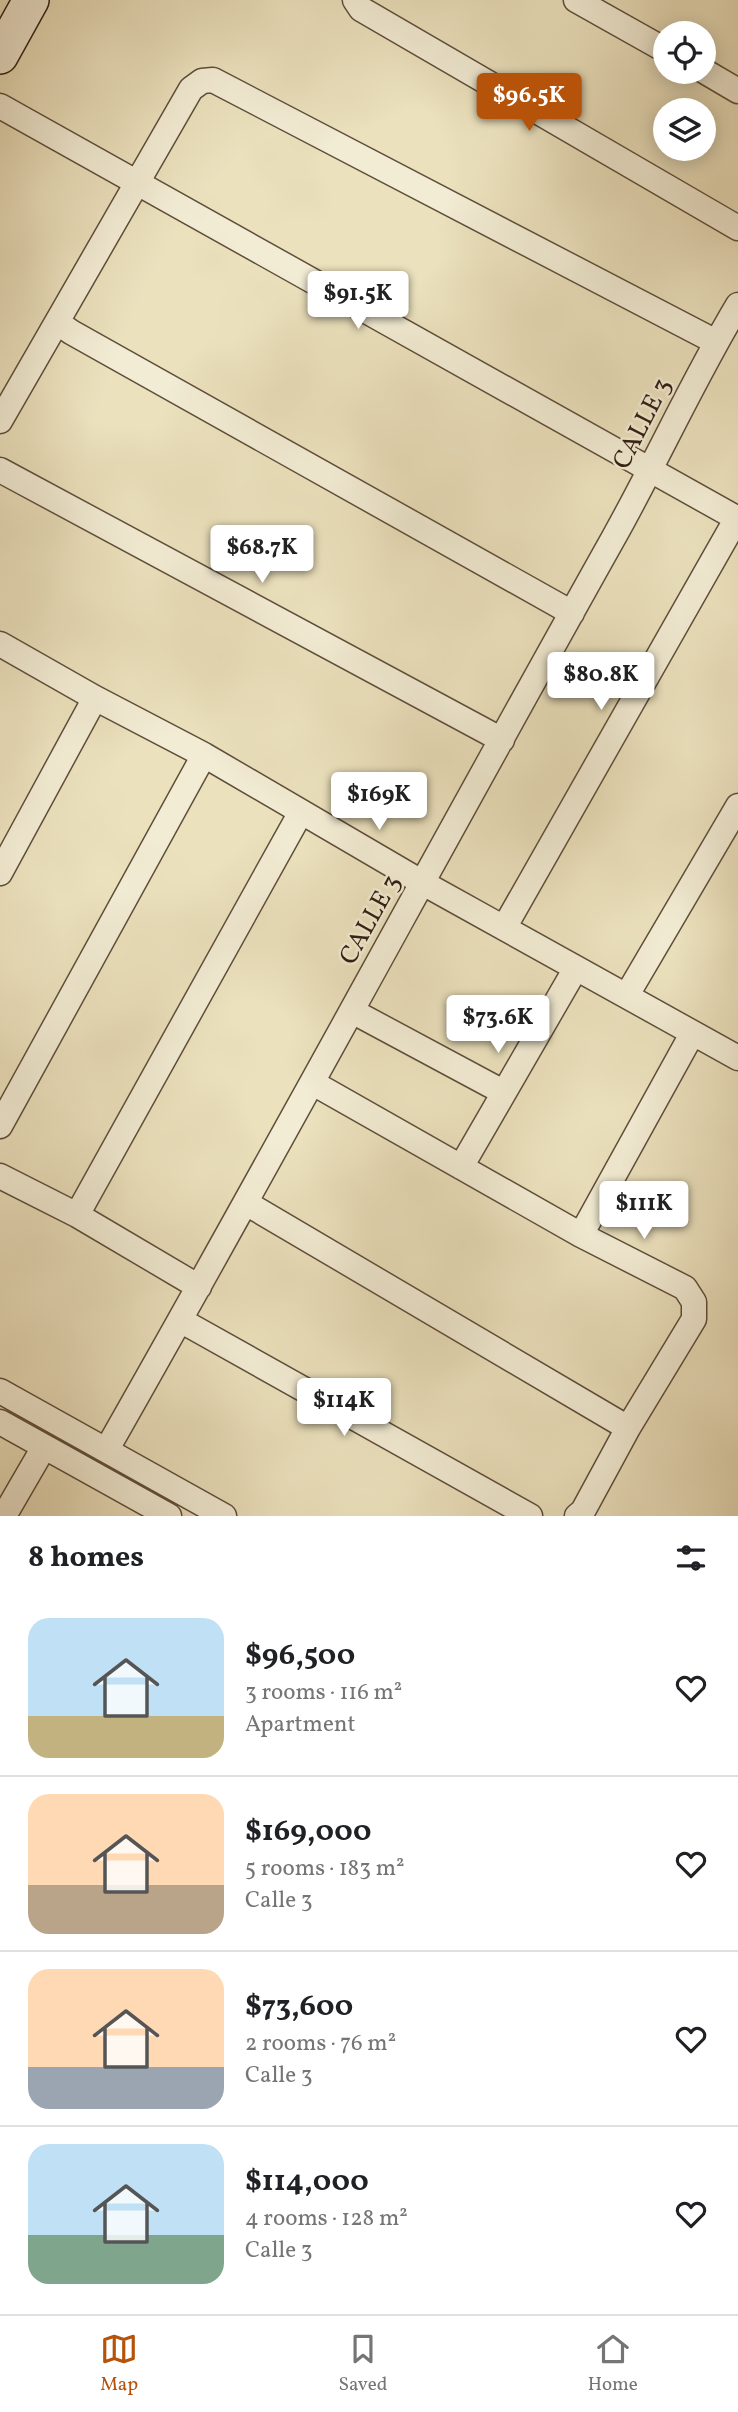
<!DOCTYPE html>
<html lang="en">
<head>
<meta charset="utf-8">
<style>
  body { margin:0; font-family:Vollkorn,serif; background:#f2f2f2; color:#202124; height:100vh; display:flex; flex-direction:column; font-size:26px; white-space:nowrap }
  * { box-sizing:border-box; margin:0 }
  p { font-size:23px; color:#757577 }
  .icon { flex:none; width:38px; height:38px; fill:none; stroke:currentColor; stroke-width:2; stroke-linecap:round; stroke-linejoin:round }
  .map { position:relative; height:1516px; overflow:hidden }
  .sheet { display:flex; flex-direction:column; background:#fff; flex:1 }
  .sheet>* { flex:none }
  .fabs { position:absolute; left:653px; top:21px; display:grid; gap:14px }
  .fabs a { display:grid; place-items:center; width:63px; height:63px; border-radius:50%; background:#fff; box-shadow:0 4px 18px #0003; font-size:35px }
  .price { position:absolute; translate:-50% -60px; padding:0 16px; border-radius:7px; background:#fff; color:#222; font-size:23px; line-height:46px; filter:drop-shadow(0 2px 4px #0008) }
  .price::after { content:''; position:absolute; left:50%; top:42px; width:21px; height:16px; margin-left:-10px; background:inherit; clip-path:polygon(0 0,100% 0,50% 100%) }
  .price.on { background:#b45309; color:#fff }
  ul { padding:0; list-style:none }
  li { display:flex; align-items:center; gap:21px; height:175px; padding:0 28px }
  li+li { border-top:2px solid #e0e0e0 }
  li span { display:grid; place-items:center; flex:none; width:196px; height:140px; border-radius:21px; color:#555 }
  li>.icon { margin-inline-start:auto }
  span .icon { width:84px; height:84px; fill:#fffc; stroke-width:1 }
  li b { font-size:30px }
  h2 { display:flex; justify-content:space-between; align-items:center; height:84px; padding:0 28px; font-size:30px }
  .menu { display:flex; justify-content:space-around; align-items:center; height:98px; border-top:2px solid #e0e0e0; background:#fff; font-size:19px; color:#757577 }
  .menu a { display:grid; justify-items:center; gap:4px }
  .menu .on { color:#b45309 }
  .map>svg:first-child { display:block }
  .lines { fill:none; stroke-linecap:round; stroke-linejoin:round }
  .minor-casing { stroke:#5f4e3b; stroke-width:27 }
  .secondary-casing { stroke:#301d10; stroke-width:38 }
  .minor { stroke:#f2ecd4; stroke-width:24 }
  .secondary { stroke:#f2ecd4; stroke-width:35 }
  .labels { text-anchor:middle; stroke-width:5; stroke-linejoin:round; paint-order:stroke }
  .street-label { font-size:26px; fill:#301d10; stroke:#f2ecd4 }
</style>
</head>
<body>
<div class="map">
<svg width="738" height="1516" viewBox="0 0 738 1516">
  <rect width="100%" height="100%" fill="#ebe1bd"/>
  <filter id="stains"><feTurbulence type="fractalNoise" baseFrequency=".00286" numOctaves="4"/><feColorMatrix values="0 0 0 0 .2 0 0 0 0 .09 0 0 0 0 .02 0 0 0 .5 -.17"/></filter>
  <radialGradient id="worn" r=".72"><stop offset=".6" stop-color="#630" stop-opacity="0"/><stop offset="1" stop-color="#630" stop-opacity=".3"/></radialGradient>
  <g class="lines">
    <defs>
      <path id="minor" d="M355,0L361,9L738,228
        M576,0L665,50
        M704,71L738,91
        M0,106L738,519
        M57,322L71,332L572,613
        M0,421L191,89L202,81L213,80L716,342
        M0,470L502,740
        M0,644L95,698L204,755L423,883L738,1058
        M0,873L95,698
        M504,928L737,518
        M627,995L738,806
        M352,1011L503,1092
        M313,1083L581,1235L685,1288L694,1302V1319L628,1428L583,1511L577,1516
        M0,1126L204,755
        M461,1167L576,968
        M0,1176L77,1215L199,1287
        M246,1203L628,1428
        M77,1215L301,812
        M581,1235L692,1034
        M180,1320L530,1516
        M0,1391L224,1516
        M0,1422L169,1516
        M107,1449C279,1147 444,840 614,537C657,460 693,380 738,305
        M4,1516L44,1447"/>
      <path id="secondary" d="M0,56L31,0"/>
    </defs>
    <use href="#minor" class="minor-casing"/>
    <use href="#secondary" class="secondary-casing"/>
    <use href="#minor" class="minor"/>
    <use href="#secondary" class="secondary"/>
  </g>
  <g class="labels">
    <g class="street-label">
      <text transform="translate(641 423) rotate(-63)" y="9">CALLE 3</text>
      <text transform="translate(369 919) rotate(-61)" y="9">CALLE 3</text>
    </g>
  </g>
  <rect width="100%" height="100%" filter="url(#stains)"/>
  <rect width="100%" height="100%" fill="url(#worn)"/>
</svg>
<div class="fabs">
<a><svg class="icon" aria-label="locate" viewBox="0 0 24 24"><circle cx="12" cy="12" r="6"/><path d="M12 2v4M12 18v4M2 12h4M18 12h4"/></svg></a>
<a><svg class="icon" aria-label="layers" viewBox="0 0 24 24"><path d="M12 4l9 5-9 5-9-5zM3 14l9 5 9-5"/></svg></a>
</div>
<b class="price on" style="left:529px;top:133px">$96.5K</b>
<b class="price" style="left:358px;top:331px">$91.5K</b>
<b class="price" style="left:262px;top:585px">$68.7K</b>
<b class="price" style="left:601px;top:712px">$80.8K</b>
<b class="price" style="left:379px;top:832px">$169K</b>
<b class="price" style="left:498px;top:1055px">$73.6K</b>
<b class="price" style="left:644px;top:1241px">$111K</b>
<b class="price" style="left:344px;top:1438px">$114K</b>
</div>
<section class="sheet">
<h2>8 homes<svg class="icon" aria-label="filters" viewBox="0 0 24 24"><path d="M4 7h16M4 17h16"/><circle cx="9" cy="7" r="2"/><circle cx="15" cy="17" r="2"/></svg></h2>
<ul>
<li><span style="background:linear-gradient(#bfe0f5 70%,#c2b280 0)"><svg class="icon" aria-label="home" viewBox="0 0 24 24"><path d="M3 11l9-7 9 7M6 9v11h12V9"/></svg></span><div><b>$96,500</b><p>3 rooms · 116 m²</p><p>Apartment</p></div><svg class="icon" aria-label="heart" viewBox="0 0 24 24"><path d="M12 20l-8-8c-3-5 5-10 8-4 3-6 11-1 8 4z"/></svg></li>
<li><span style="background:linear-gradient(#ffd9b3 65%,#b9a48a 0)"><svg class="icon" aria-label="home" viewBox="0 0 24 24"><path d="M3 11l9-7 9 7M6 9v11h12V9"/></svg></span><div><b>$169,000</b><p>5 rooms · 183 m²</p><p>Calle 3</p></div><svg class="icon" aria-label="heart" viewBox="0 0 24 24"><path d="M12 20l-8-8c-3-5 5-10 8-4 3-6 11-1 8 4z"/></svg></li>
<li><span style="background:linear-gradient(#ffd9b3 70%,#9aa5b1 0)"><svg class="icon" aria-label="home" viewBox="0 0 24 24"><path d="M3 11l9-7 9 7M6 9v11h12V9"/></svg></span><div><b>$73,600</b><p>2 rooms · 76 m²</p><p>Calle 3</p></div><svg class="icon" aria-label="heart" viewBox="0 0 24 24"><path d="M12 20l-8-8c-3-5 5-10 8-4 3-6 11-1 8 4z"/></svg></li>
<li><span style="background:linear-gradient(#bfe0f5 65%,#7fa58c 0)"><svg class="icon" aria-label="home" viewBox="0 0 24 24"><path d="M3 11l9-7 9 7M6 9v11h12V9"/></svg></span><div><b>$114,000</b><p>4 rooms · 128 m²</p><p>Calle 3</p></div><svg class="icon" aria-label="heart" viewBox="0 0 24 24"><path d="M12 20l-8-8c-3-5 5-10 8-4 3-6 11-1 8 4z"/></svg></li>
</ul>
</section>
<nav class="menu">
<a class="on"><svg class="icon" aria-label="map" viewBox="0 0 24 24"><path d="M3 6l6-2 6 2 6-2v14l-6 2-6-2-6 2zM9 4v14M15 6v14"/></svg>Map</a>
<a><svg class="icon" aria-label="saved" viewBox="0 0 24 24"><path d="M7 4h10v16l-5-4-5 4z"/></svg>Saved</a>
<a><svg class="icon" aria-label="home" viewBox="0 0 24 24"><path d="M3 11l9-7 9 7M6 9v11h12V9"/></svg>Home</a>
</nav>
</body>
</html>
